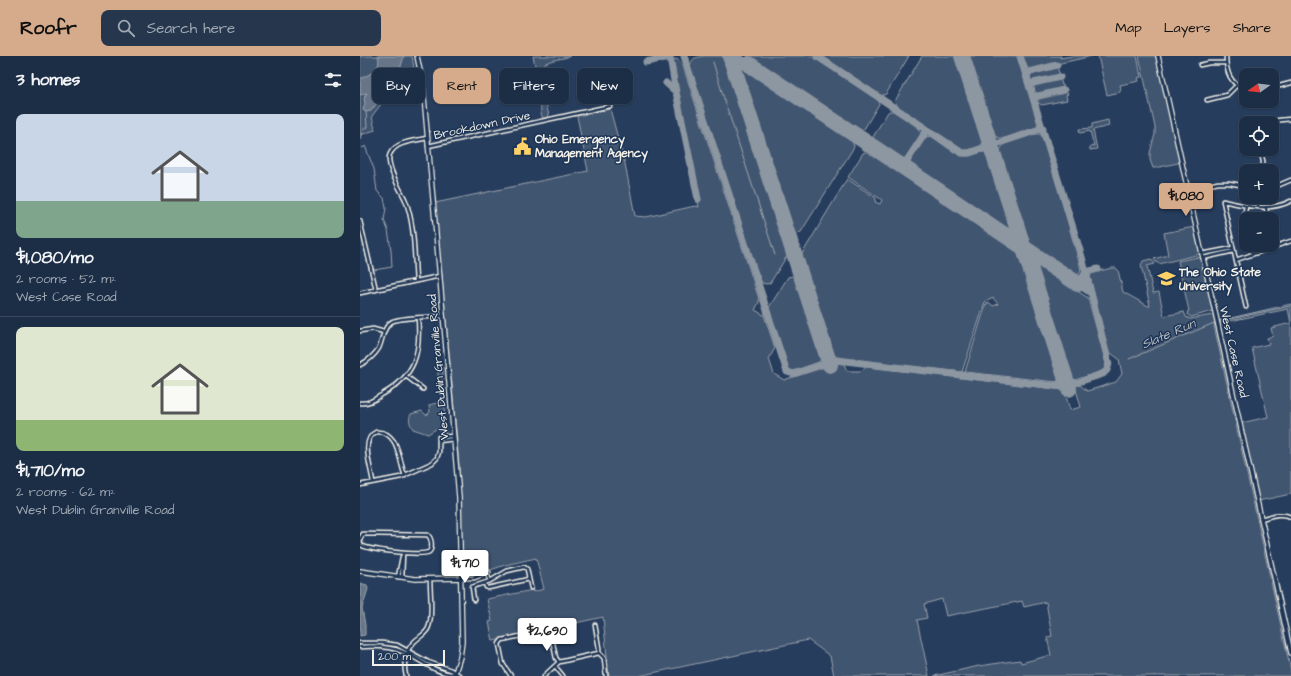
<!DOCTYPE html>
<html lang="en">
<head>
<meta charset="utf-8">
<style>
  body { margin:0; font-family:"Architects Daughter",sans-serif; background:#25364d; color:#f1f3f6; height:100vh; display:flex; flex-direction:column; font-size:15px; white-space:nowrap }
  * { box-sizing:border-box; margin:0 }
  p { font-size:13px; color:#a0a8b3 }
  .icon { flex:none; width:22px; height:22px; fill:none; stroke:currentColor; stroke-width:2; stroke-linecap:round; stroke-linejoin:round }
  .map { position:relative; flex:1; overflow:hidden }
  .drawer { display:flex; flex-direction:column; background:#1c2e46; width:360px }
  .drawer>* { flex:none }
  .hud { position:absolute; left:12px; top:12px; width:380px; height:36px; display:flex; gap:8px }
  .needle { width:26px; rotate:255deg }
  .controls { position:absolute; left:879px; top:12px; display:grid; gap:8px }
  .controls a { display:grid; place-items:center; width:40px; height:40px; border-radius:8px; background:#1c2e46; box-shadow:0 1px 3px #0004,0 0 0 1px #3a4a5f; font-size:20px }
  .scale { position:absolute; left:12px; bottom:10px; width:73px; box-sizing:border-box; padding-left:4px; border:2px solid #f4f1e8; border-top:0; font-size:11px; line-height:14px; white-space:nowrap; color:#f4f1e8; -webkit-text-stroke:3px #1d3557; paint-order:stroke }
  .price { position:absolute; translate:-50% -34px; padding:0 9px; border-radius:4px; background:#fff; color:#222; font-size:13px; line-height:26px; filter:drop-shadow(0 1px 2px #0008) }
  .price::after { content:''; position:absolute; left:50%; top:24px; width:12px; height:9px; margin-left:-6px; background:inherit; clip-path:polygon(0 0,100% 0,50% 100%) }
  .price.selected { background:#d6ab8b; color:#111 }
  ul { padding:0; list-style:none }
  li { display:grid; align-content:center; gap:8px; height:212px; padding:0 16px }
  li+li { border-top:1px solid #3a4a5f }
  li span { display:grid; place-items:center; height:124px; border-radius:8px; color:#555 }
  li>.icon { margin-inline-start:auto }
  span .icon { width:72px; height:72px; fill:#fffc; stroke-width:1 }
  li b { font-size:17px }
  h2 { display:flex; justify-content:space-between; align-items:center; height:48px; padding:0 16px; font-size:17px }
  .tag { padding:0 14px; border-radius:8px; background:#1c2e46; box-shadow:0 1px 3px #0004,0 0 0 1px #3a4a5f; font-size:14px; line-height:36px }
  .tag.selected { background:#d6ab8b; color:#111 }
  header { display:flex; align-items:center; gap:24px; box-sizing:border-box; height:56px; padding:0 20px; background:#d6ab8b; color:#111 }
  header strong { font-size:19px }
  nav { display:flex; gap:22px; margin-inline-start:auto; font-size:14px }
  .search { width:280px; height:36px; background:#25364d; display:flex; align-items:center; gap:10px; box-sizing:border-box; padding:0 14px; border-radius:8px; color:#a0a8b3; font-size:15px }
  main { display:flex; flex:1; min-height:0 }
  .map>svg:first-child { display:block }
  .green { fill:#40546f; stroke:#9aa2ac }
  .water { fill:#677588; stroke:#9fa7ae }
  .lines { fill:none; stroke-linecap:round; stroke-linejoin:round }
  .stream { stroke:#9fa7ae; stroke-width:1 }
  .taxiway { stroke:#8d97a2; stroke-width:7 }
  .runway { stroke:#8d97a2; stroke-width:16 }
  .minor-casing { stroke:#f4f1e8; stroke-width:5.5 }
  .major-casing { stroke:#f4f1e8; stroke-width:6 }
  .minor { stroke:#1d3557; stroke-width:2.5 }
  .major { stroke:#1d3557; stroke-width:3.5 }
  .labels { text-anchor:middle; stroke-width:3; stroke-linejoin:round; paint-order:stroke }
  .street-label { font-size:12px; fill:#f4f1e8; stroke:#1d3557 }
  .poi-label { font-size:12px; font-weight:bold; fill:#f4f1e8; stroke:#1d3557; text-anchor:start }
  .water-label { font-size:13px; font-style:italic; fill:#bcbfc2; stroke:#1d3557 }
</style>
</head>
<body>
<header>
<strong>Roofr</strong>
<div class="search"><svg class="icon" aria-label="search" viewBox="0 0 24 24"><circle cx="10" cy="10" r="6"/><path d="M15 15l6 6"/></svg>Search here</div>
<nav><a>Map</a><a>Layers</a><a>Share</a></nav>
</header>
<main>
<section class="drawer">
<h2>3 homes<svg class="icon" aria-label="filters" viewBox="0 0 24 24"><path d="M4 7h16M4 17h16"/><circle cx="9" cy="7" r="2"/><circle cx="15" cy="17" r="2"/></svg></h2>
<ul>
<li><span style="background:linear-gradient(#c9d6e8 70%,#7fa58c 0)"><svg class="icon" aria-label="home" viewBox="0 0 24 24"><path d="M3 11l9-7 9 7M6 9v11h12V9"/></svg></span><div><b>$1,080/mo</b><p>2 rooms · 52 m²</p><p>West Case Road</p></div></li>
<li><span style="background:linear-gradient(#dfe7d0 75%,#8fb573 0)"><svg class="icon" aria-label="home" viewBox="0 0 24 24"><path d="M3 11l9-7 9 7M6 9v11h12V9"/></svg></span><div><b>$1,710/mo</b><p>2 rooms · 62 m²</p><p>West Dublin Granville Road</p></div></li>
</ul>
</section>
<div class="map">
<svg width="931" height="620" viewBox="0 0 931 620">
  <rect width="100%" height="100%" fill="#263d5d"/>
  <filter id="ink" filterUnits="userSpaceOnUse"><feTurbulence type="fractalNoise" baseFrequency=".025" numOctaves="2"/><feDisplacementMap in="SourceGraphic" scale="8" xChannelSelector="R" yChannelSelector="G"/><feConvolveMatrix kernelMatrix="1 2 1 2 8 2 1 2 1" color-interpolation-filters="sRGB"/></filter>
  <g filter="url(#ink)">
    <path class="green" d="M0,0H52L55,19L41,22L12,60L15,74L0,79Z
      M173,0H210C199,5 178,2 180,20L189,60L187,62H183C177,54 186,43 176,36L180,33Z
      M347,0H365L427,195V200L410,227L406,228L402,227L394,208L330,10C332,0 339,1 347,0Z
      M387,0H451L518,44L519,48L504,73L499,75Z
      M461,0H549L526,38L520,40Z
      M562,0H595L623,85L622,89L608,94H603L536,49L535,45Z
      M608,0H657L678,66L677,71L645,82H638L632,77Z
      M663,0H701L700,2L712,0H732L671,14L667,11Z
      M738,0H777L781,21L778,22L779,25L760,29L761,33L760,36L747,39Z
      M779,0H796L819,100L820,105L818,107L795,112H793L790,104V97L795,78V71Z
      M311,3C318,3 320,4 323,10L399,243V246L395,254L404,259L415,292L409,303L414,318L424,324L475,307L484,308L487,315H501L506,311L704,334L710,354L721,351L715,330L720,329L727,335L756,326L762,318L759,303L748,295L730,221L732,217L752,212H756L758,214L763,236L788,250H790L781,209L783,205L791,203L795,208L787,210L793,237L799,236L804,260L824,256L826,261L830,263L853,259L855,265L854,270L931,615V620H574L619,610L660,604L661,607L691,599L687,581L692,580L686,546L664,551L662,545L586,560L582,543L564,548L567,562L557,564L569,620H474L470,600L448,584L278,620H249L243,561L133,585L129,566L132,565L127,543L173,534V536L184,533L176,502L145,509L119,518H105L103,516L99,408L92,328L75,147L228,115L217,60L250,53L265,108L275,160L286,161L335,150L339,151L311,7Z
      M697,10L699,17H700V20L674,26L671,24L670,19L672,16Z
      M384,12L492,83L494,91L441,176L437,178L434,177L433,174L381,13Z
      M700,22L702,29H703L704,32L679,38L675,36L674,31L675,28Z
      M706,35L708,38L706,39L707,44L682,49L678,47V43L680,41Z
      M530,55H533L559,72L561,78L545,102L539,103L514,86L513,81L528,56Z
      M748,64L749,70L733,74L737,93L730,94V91L734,90L730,75L720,77L719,73L732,72V68Z
      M675,78H680L683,80L720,209L721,215L718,219L713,218L671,190L668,187L639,98L641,92L644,88Z
      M571,80C579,85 597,101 606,100C614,100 620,94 627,97L652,174L648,175L551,110L550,105L566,81Z
      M508,95L658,195L700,321L697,326L605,316L626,248L630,247L633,250L638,248L633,242L625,246L602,316L478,302L472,297L442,203V198L487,123L516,142L515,146L520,148L522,144L488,121L503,97Z
      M834,171L840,198L799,208L796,206L794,203L808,199L804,177Z
      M838,201L841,203L853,255L831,261L828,259L827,256L829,255L818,205Z
      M679,210L728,242L746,307L744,314L716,324L711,322L676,211Z
      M432,220L435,222L461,303L459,306L433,315L427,312L408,253L428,221Z
      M931,248V438L898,445L881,367L908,361L892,292L909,288L907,282L913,280L911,272L931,267L928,253L860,267L858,265Z
      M80,308L82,309L83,312V337L85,352L83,366L86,375L85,378L82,379L78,373H76L68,378L53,373C50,369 48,363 51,358L62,355L66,359L68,358L70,356L69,349L81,346V337L78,330V310Z"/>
    <path class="water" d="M18,0H44L36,27L23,39L11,55L6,56L3,54L5,48L4,42L7,37L0,39V23C10,18 22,13 18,0Z
      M0,527L7,529L8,533L2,552L5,569V579L0,580Z"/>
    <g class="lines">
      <path class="stream" d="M353,6L366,49
        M367,52L415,199
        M0,83L3,74L7,71L6,56
        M0,89L3,92L5,90L14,113L17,135L24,142L26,152L24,164L28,174L31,194L32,211L14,214
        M860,265L931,250
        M769,303L854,267"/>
      <path class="taxiway" d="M324,0L427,316L434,318L477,304L703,331L743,318L747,314L749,308L722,201L660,0
        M376,0L389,8
        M457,0L602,97H610L683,72
        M371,1V0
        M286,6L310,1L316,36L338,143
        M666,17L697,9
        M306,27L316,36
        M669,28L700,21
        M674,41L704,34
        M543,111L567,74
        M731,237L718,228L726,216L738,213
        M694,330L699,328L705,321"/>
      <path class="runway" d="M370,0L470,309
        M602,0L709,333
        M389,8L718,228"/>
      <defs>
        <path id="minor" d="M866,0C866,16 870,28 886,34
          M840,9L849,7H866
          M912,32L931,27
          M847,44L867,39L877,29
          M905,67L920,64L931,63
          M68,90L250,50
          M900,93L903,105V115
          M912,132L931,124
          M828,134L858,127H869L886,130
          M898,151L899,141
          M906,152L908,163
          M0,165L16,234
          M886,172L884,162L886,150
          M912,179L915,191
          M890,189L892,198
          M842,198L873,192
          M843,202L874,195
          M876,204L931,185
          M56,225C54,198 55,168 45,143C40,133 25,108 30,98C36,85 55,85 67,82
          M0,237L80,220
          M886,251L863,145C886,150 909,156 931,145
          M0,275L13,273L24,276
          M0,309C8,305 14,300 19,292C23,283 23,270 33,265C44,261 71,261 83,260
          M46,320L63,333
          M0,347C9,348 15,343 23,338C55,320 61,297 58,262
          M79,385L94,383
          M13,426C11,411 0,383 16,376C39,374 39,405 45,420
          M0,429L41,421L72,407L77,402L79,396V381L94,380
          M901,463C911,460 922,456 931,461
          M3,478L68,479C72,483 73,492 69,496C60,500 8,494 1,489L0,483Z
          M38,521L42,501
          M42,521L43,497
          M100,522H114L129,516
          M130,525L147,515L164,511L167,513L171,532
          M125,527L126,531L128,532L169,523
          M114,544L112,531L130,525L127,518
          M235,569L239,592V597L244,602L246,620
          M0,587H22L37,589L68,606L91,614L101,620
          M0,591C14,590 29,590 43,596C59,602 75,618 94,618
          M195,610L203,620
          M46,620C43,608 45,594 55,585C60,580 67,578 69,570C73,560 70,535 70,523
          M151,620L143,608L139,588L142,584L174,577L188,575L191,578L196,602L199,606
          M184,620L199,606L239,597"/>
        <path id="major" d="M57,0L63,29L99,441L102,586L100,601L94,620
          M798,0L931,597
          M0,515L55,523L100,522"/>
      </defs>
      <use href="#minor" class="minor-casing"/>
      <use href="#major" class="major-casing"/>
      <use href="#minor" class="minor"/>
      <use href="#major" class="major"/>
    </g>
  </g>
  <defs>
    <symbol id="civic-bare" viewBox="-9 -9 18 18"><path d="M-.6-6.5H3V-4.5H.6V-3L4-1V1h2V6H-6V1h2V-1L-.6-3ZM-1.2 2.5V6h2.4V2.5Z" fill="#ffd166" stroke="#1d3557" stroke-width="2.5" paint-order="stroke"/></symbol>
    <symbol id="university-bare" viewBox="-9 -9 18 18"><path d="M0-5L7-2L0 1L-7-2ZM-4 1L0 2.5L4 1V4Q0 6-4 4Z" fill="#ffd166" stroke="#1d3557" stroke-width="2.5" paint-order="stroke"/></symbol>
  </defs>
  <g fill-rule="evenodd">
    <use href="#civic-bare" x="150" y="78" width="25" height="25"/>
    <use href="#university-bare" x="794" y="210" width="25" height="25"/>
  </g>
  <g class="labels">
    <g class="street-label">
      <text transform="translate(122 69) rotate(-12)" y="4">Brookdown Drive</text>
      <text transform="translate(874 296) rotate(77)" y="4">West Case Road</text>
      <text transform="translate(78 311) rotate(-95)" y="4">West Dublin Granville Road</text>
    </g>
    <g class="poi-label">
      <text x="175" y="87">Ohio Emergency<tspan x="175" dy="14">Management Agency</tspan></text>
      <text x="819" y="220">The Ohio State<tspan x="819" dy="14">University</tspan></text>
    </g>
    <g class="water-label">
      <text transform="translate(808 277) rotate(-23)" y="5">Slate Run</text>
    </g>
  </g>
</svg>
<div class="controls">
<a><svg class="needle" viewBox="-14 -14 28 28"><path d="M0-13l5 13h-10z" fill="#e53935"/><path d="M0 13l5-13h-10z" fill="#a0a8b3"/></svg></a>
<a><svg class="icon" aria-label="locate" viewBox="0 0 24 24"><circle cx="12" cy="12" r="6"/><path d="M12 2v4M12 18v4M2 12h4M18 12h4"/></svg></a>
<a>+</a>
<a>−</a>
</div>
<div class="scale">200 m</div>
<b class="price selected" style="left:826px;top:161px">$1,080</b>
<b class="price" style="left:105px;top:528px">$1,710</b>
<b class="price" style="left:187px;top:596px">$2,690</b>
<div class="hud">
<a class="tag">Buy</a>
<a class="tag selected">Rent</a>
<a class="tag">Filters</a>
<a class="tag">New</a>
</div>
</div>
</main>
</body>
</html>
